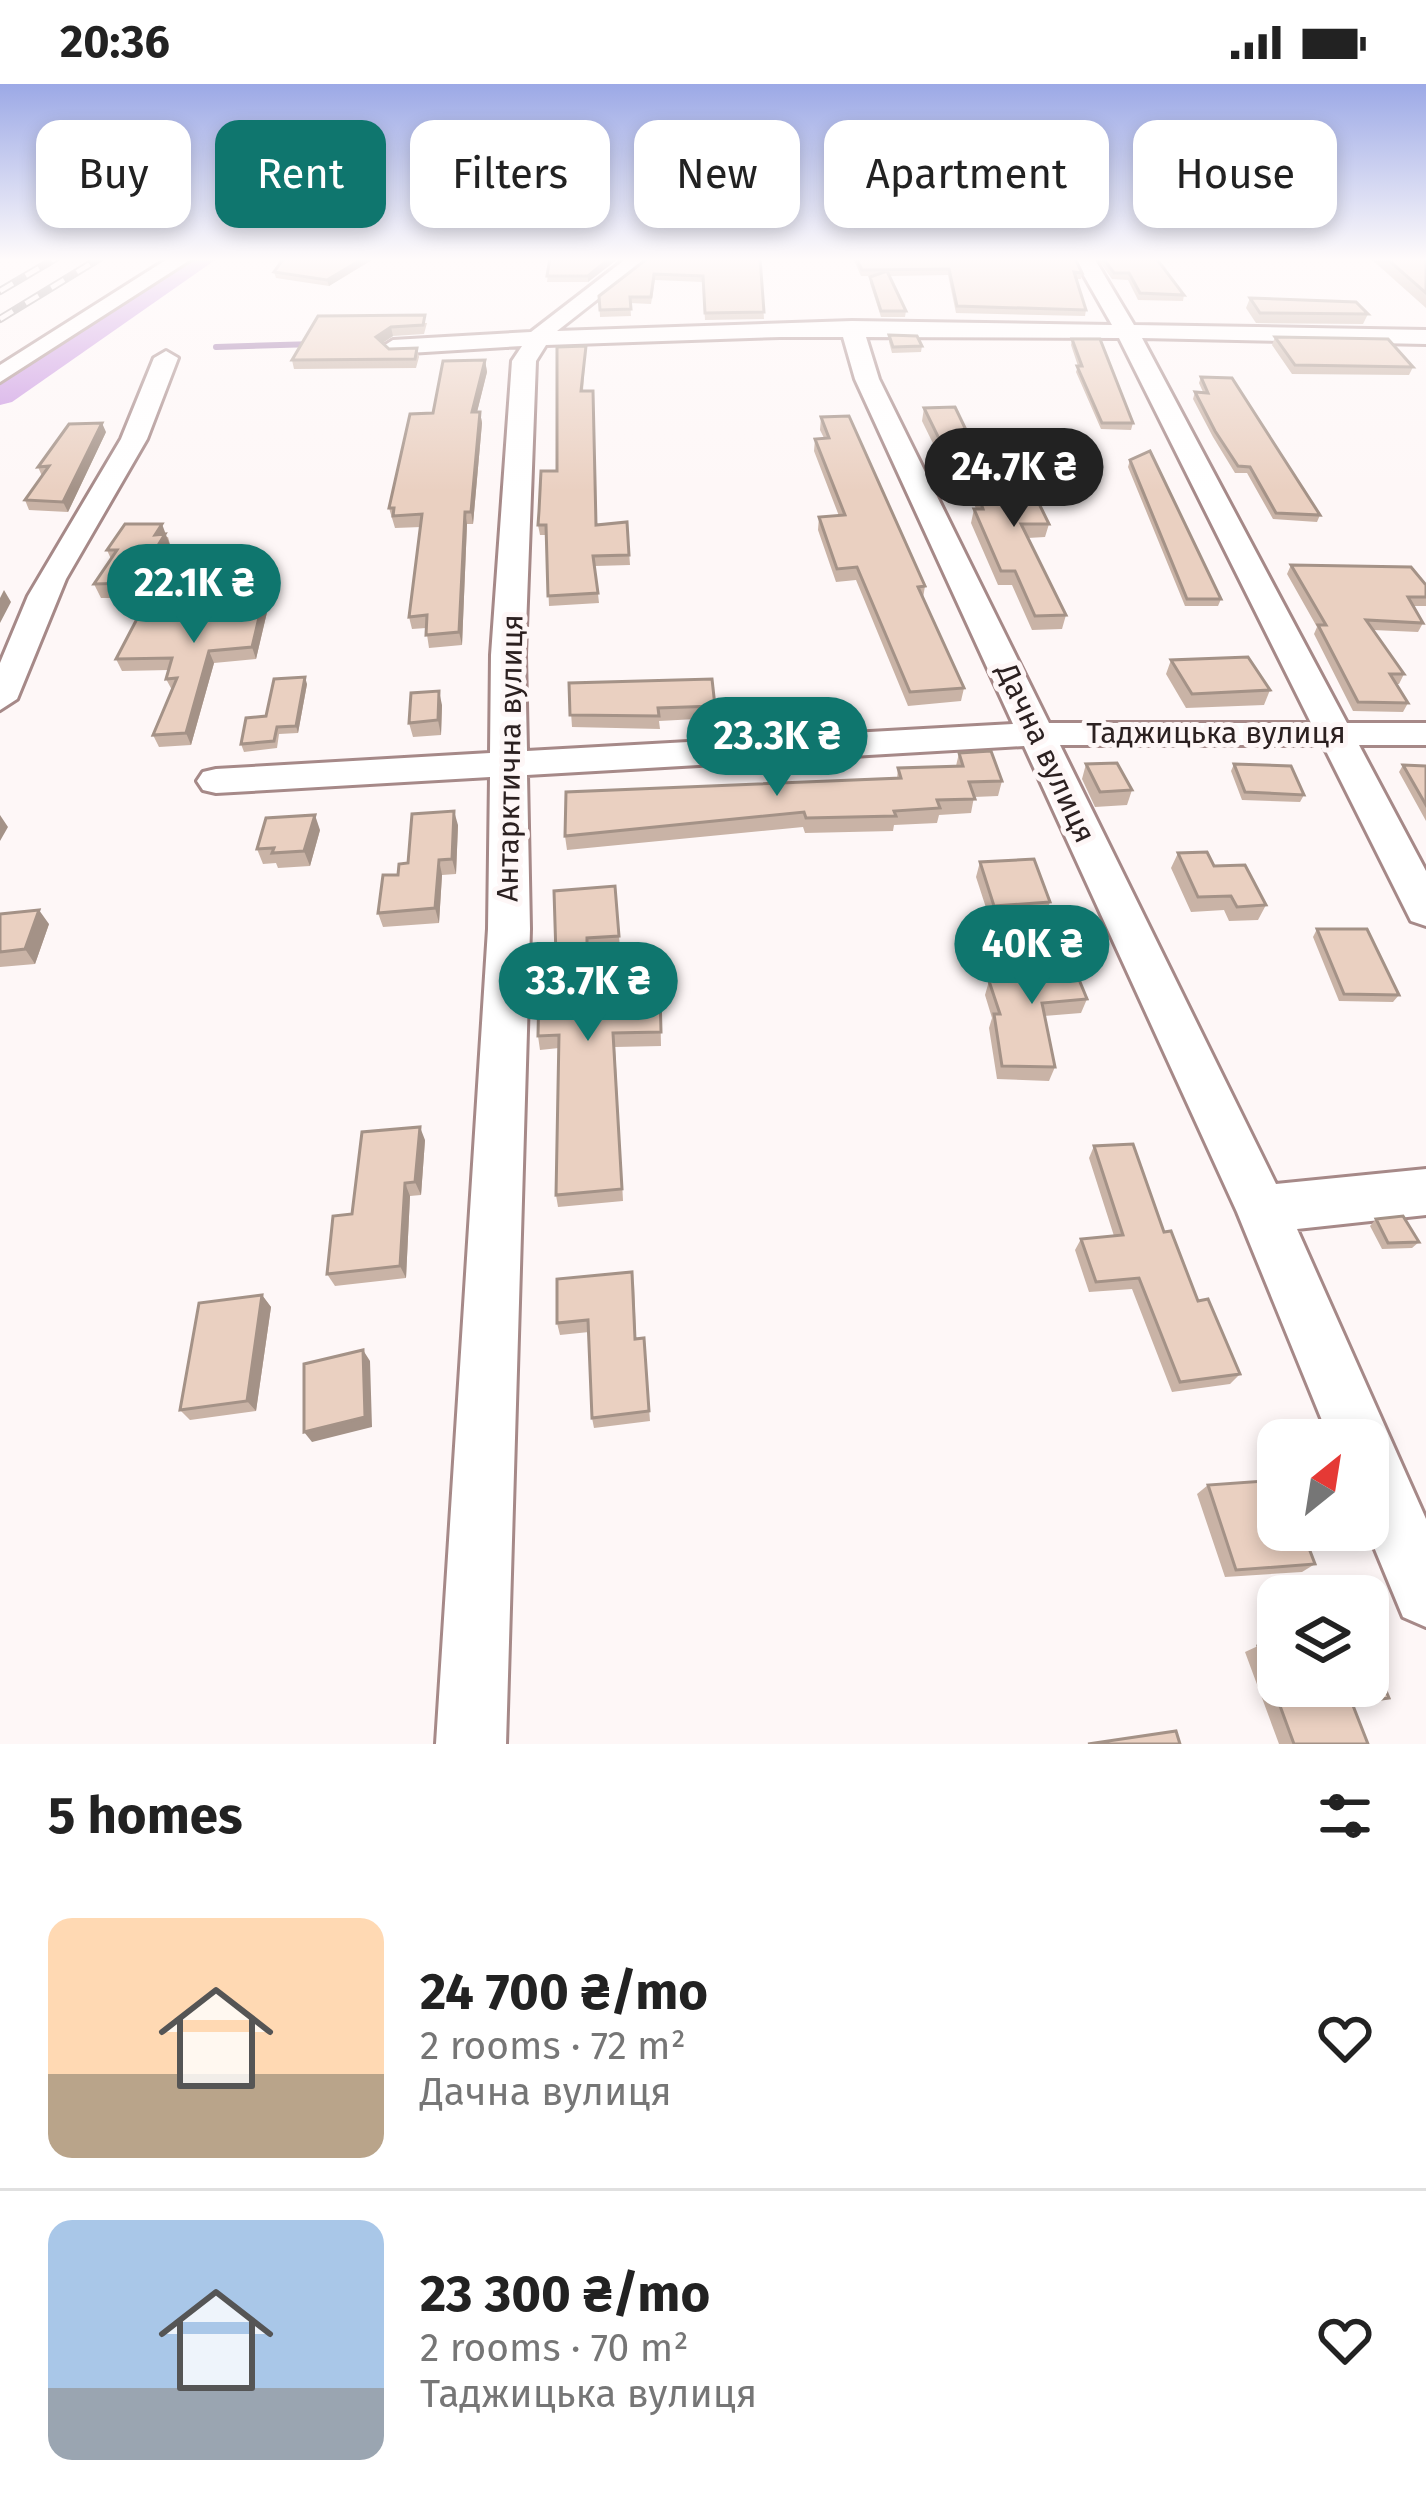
<!DOCTYPE html>
<html lang="en">
<head>
<meta charset="utf-8">
<style>
  body { margin:0; font-family:"Fira Sans",sans-serif; background:#f6f6f6; color:#222; height:100vh; display:flex; flex-direction:column; font-size:45px; white-space:nowrap }
  * { box-sizing:border-box; margin:0 }
  p { font-size:39px; color:#767676 }
  .icon { flex:none; width:66px; height:66px; fill:none; stroke:currentColor; stroke-width:2; stroke-linecap:round; stroke-linejoin:round }
  .map { position:relative; height:1660px; overflow:hidden }
  .details { display:flex; flex-direction:column; background:#fff; flex:1 }
  .details>* { flex:none }
  .guide { position:absolute; left:36px; top:36px; width:1356px; height:108px; display:flex; gap:24px }
  .needle { width:78px; rotate:30deg }
  .fabs { position:absolute; left:1257px; top:1335px; display:grid; gap:24px }
  .fabs a { display:grid; place-items:center; width:132px; height:132px; border-radius:24px; background:#fff; box-shadow:0 6px 18px #0003; font-size:60px }
  .price { position:absolute; translate:-50% -102px; padding:0 27px; border-radius:42px; background:#0f766e; color:#fff; font-size:39px; line-height:78px; filter:drop-shadow(0 3px 6px #0008) }
  .price::after { content:''; position:absolute; left:50%; top:72px; width:36px; height:27px; margin-left:-18px; background:inherit; clip-path:polygon(0 0,100% 0,50% 100%) }
  .price.current { background:#222; color:#fff }
  ul { padding:0; list-style:none }
  li { display:flex; align-items:center; gap:36px; height:300px; padding:0 48px }
  li+li { border-top:3px solid #e0e0e0 }
  li span { display:grid; place-items:center; flex:none; width:336px; height:240px; border-radius:24px; color:#555 }
  li>.icon { margin-inline-start:auto }
  span .icon { width:144px; height:144px; fill:#fffc; stroke-width:1 }
  li b { font-size:51px }
  h2 { display:flex; justify-content:space-between; align-items:center; height:144px; padding:0 48px; font-size:51px }
  .pill { padding:0 42px; border-radius:24px; background:#fff; box-shadow:0 6px 18px #0003; font-size:42px; line-height:108px }
  .pill.current { background:#0f766e; color:#fff }
  .status { display:flex; justify-content:space-between; align-items:center; height:84px; padding:0 60px; background:#fff; direction:ltr }
  .status svg { height:33px; fill:currentColor }
  .map>svg:first-child { display:block }
  .lines { fill:none; stroke-linecap:round; stroke-linejoin:round }
  .stream { stroke:#9b74a8; stroke-width:6 }
  .river { fill:#ca98e2; fill-rule:evenodd }
  .minor-casing { stroke:#a68988; stroke-width:6 }
  .minor { fill:#fff; fill-rule:evenodd }
  .rail-casing { stroke:#999090; stroke-width:8 }
  .rail { stroke:#fef7f7; stroke-width:4.5; stroke-dasharray:15; stroke-linecap:butt }
  .wall { fill:#c9b3a6 }
  .shaded-wall { fill:#a49287 }
  .building { fill:#ead0c1; stroke:#a49287; stroke-width:3 }
  .labels { text-anchor:middle; stroke-width:10; stroke-linejoin:round; paint-order:stroke }
  .street-label { font-size:30px; fill:#2c2121; stroke:#fef7f7 }
</style>
</head>
<body>
<div class="status"><b>20:36</b><svg viewBox="0 0 49 12"><path d="M0 12V9h3v3zM5 12V6h3v6zM10 12V3h3v9zM15 12V0h3v12zM26 1h20v11H26zM47 4h2v5h-2z"/></svg></div>
<div class="map">
<svg width="1426" height="1660" viewBox="0 0 1426 1660">
  <rect width="100%" height="100%" fill="#fef7f7"/>
  <g class="lines">
    <path class="stream" d="M216,263L315,260"/>
    <path class="river" d="M184,174H218L12,318L0,321V296Z"/>
    <defs>
      <path id="minor" d="M169,174H193L0,298V281Z
        M627,174H650L557,247L852,237L1112,241L1074,174H1094L1134,241L1426,246V260L1142,254L1347,639H1426V661H1359L1426,787V842L1411,837L1323,661H1060L1276,1100L1426,1085V1131L1297,1145L1426,1435V1543L1403,1533L1367,1446L1368,1356H1330L1237,1128L1024,662L527,691L530,845L506,1660H436L488,845L490,693L216,709L203,706L197,697L203,688L216,685L490,669L491,571L512,277L522,262L393,270L382,263L393,256L531,248ZM780,253H843L855,295L1013,640L527,667L525,571L536,277L546,261ZM866,253L1119,254L1311,639H1049L879,295Z
        M166,267L178,274L147,355L66,495L17,615L0,626V579L28,512L121,355L154,274Z"/>
    </defs>
    <use href="#minor" class="minor-casing"/>
    <use href="#minor" class="minor"/>
    <defs>
      <path id="rail" d="M0,207L56,174
        M0,235L100,174"/>
    </defs>
    <use href="#rail" class="rail-casing"/>
    <use href="#rail" class="rail"/>
  </g>
  <path class="wall" d="M375,174L329,202L276,194L274,188Z
    M550,174H619L588,198H547Z
    M648,174H760L764,235L705,236L703,198L655,196L651,220L630,219L631,232L600,233L599,212Z
    M853,174H1075L1082,189L1081,195H1076L1086,226L1085,232L956,229L948,191L889,192L906,227L905,233H881L870,199V193L874,192H861Z
    M1097,174H1156L1184,211L1183,217L1138,216L1128,196L1112,195Z
    M1370,174H1426V224Z
    M1250,214L1368,230L1363,240L1256,239L1246,224Z
    M318,232L427,239L424,250L393,252L382,259L389,265L417,264L419,273L416,284L294,285L292,276Z
    M889,251L922,262L921,268L892,269L889,258Z
    M1275,253L1413,283L1409,291L1292,290L1272,261Z
    M1072,255L1133,339L1131,346L1101,345L1076,288L1078,282L1071,261Z
    M586,262L583,307L597,441L627,438L630,481L595,482L599,519L549,522L546,451H540L538,441L557,387Z
    M485,276L487,288L477,328H480L482,339L473,440H467L462,561L429,564L426,544L412,545L409,533L421,443L395,444L389,424L433,329Z
    M1201,293L1320,431L1317,438L1273,435L1247,389H1235L1213,353L1193,315L1195,308H1203L1199,299Z
    M924,324L978,371L976,383L1014,387L1049,440L1045,453L1028,454L1066,531L1062,545L1032,546L1012,501H998L971,439L974,425H976L966,399L969,386L971,385L946,386L922,337Z
    M821,333L925,502L923,514L964,604L961,617L908,622L856,496L836,498L818,446L819,433L839,432L814,367L815,355L824,354L820,346Z
    M106,348L68,428L29,426L25,416L42,392L38,383Z
    M1130,376L1221,515L1218,522H1185L1128,383Z
    M168,453L171,464L141,514H101L94,500L111,475L107,466Z
    M1291,481L1426,501V522H1413L1423,539L1418,548L1373,546L1404,590L1399,600H1396L1408,619L1403,628L1353,627L1314,550L1317,543L1287,490Z
    M271,511L256,575L214,579L191,661L159,663L153,651L172,606L166,595L169,586L122,587L116,575L215,530Z
    M1171,576L1270,606L1264,621L1186,624L1166,590Z
    M569,599L715,622V634L659,637L660,645L572,643Z
    M307,600L298,649L279,650L277,664L244,668L241,660L266,632Z
    M442,621L441,651L413,653L409,639Z
    M959,669L1002,697L998,712L974,713L971,729L939,731L937,739L894,741L893,747L805,749L803,743L567,766L565,752L897,695L898,684L956,682Z
    M1086,680L1132,706L1127,721L1095,723L1082,695Z
    M1234,680L1304,711L1300,718L1242,716L1231,687Z
    M1403,681L1426,682V737L1399,688Z
    M458,741L456,790L442,791L439,839L383,843L378,829L408,779Z
    M320,746L310,782L278,784L276,779L263,780L257,765Z
    M1178,769L1214,782L1266,821L1258,836L1229,837L1224,826L1191,828L1171,784Z
    M980,778L1050,818L1045,833L990,836L976,793Z
    M615,802L620,865L589,868V911L660,910L661,962L615,963L623,1117L558,1123L556,1111L559,964L540,966L538,952L557,904Z
    M0,830L49,840L35,880L0,883Z
    M1317,845L1399,911L1393,918L1339,917L1313,853Z
    M1007,874L1087,915L1081,929L1044,932L1055,983L1049,997L997,995L989,944L992,934L985,911L989,897L1006,895L1003,888Z
    M425,1056L421,1111L410,1112L406,1194L335,1202L327,1190L352,1130Z
    M1094,1062L1164,1148L1198,1217L1240,1290L1230,1300L1172,1308L1132,1205L1089,1208L1075,1166L1081,1155L1114,1152L1089,1074Z
    M1376,1135L1419,1158L1412,1164L1382,1165L1370,1142Z
    M634,1200L636,1255L644,1254L650,1337L594,1344L592,1334L589,1248L560,1251L557,1239Z
    M262,1211L271,1223L256,1327L190,1336L180,1326Z
    M1208,1401L1315,1480L1302,1488L1225,1493L1197,1410Z
    M1258,1562L1389,1614L1374,1619L1353,1622L1368,1660H1279L1245,1568Z"/>
  <path class="shaded-wall" d="M364,174H375L329,202L327,196Z
    M610,174H619L588,198V192Z
    M391,243L393,252L378,262L376,253Z
    M485,276L487,288L474,340L472,328Z
    M480,328L482,339L473,440L471,428Z
    M102,339L106,348L68,428L63,418Z
    M465,428L467,440L462,561L459,548Z
    M162,440L171,464L141,514L135,499L155,451Z
    M267,500L271,511L256,575L252,563Z
    M4,506L11,518L0,539V514Z
    M209,567L214,579L191,661L186,649Z
    M305,593L307,600L298,649L296,642Z
    M439,607L442,621L441,651L438,636Z
    M454,727L458,741L456,790L452,775Z
    M0,731L8,743L0,757Z
    M315,731L320,746L310,782L304,767Z
    M439,776L442,791L439,839L435,824Z
    M39,826L49,840L35,880L25,865Z
    M420,1043L425,1056L421,1111L415,1098Z
    M405,1099L410,1112L406,1194L400,1182Z
    M262,1211L271,1223L256,1327L247,1317Z
    M363,1266L370,1277L372,1343L312,1358L304,1348Z"/>
  <path class="building" d="M284,174H364L327,196L274,188Z
    M550,174H610L588,192H547Z
    M648,174H760L764,228L705,229L703,192L654,190L651,213H630L631,225L600,226L599,212Z
    M856,174H1075L1082,189L1074,188L1086,226L957,222L949,185L862,186Z
    M1103,174H1156L1184,211L1140,209L1129,189H1114Z
    M1386,174H1426V209Z
    M887,187L906,227H881L870,193Z
    M1250,214L1356,218L1368,230L1260,229Z
    M425,231L423,241L391,243L376,253L389,265L417,264L415,275L292,276L318,232Z
    M889,251L917,252L922,262L893,263Z
    M1275,253L1388,255L1413,283L1295,281Z
    M1072,255H1100L1133,339H1102L1077,282H1082Z
    M586,262L581,307H593L596,441L627,438L629,471L593,472L598,509L548,512L546,441H538L539,427L541,387H557V263Z
    M485,276L472,328H480L471,428H465L459,548L426,551L427,531L409,533L422,430L393,432L394,424H389L410,330L433,329L443,277Z
    M1201,293L1232,294L1320,431L1276,429L1250,383L1238,382L1215,347L1195,308L1208,309Z
    M955,323L978,371L948,373L924,324Z
    M849,332L925,502L918,503L964,604L910,608L857,483L837,485L819,433L845,431L815,355L829,354L821,333Z
    M102,339L63,418L25,416L49,382L38,383L69,340Z
    M1150,367L1221,515H1187L1130,376Z
    M1006,373L1014,387H1023L1049,440H1021L1066,531L1035,532L1015,487H1001L974,425H983L969,386Z
    M125,440H162L155,451L165,450L135,499L94,500L117,466H107Z
    M1291,481L1411,483L1426,501V513H1408L1423,539L1366,536L1404,590H1390L1408,619L1358,618L1318,541H1326Z
    M267,500L252,563L209,567L186,649L153,651L177,594L166,595L172,574L116,575L139,531L215,530L224,502Z
    M1248,573L1270,606L1192,610L1171,576Z
    M305,593L296,642L277,643L274,657L241,660L246,634L266,632L274,595Z
    M712,595L715,622L658,624L659,632L570,631L569,599Z
    M439,607L438,636L409,639L411,609Z
    M991,667L1002,697L969,698L975,715L937,716L940,724L894,727L896,732L806,734L804,728L565,752L566,708L901,694L898,684L963,682L959,669Z
    M1117,679L1132,706L1100,708L1086,680Z
    M1234,680L1291,682L1304,711L1245,708Z
    M1403,681L1426,682V721Z
    M454,727L452,775L439,776L435,824L378,829L383,791H398L399,780L408,779L412,730Z
    M315,731L304,767L272,769L274,764L257,765L266,734Z
    M1207,768L1214,782L1245,781L1266,821L1237,823L1231,812L1198,813L1178,769Z
    M1034,775L1050,818L994,822L980,778Z
    M615,802L619,852L587,854V911L660,910L661,948L613,949L622,1105L556,1111L559,951L538,952L539,905L557,904L554,807Z
    M39,826L25,865L0,868V830Z
    M1317,845H1367L1399,911L1344,910Z
    M1068,869L1087,915L1042,919L1055,983L1002,982L994,930H1000L989,897L1015,894L1007,874Z
    M420,1043L415,1098L405,1099L400,1182L327,1190L333,1132L352,1130L362,1048Z
    M1133,1060L1164,1148L1171,1147L1198,1217L1208,1215L1240,1290L1180,1298L1139,1194L1096,1198L1081,1155L1123,1151L1094,1062Z
    M1403,1132L1419,1158L1388,1159L1376,1135Z
    M632,1188L635,1255L644,1254L649,1327L592,1334L588,1236L557,1239V1195Z
    M262,1211L247,1317L180,1326L199,1219Z
    M363,1266L365,1333L304,1348V1280Z
    M1278,1396V1446H1302L1315,1480L1236,1486L1208,1401Z
    M1278,1559V1602H1368V1564L1389,1614L1352,1619L1368,1660H1294L1258,1562Z
    M1176,1647L1180,1660H1088Z"/>
  <linearGradient id="sky" x2="0" y2="1"><stop stop-color="#9ca9e6"/><stop offset="0.43" stop-color="#fffbfb"/><stop offset="1" stop-color="#fffbfb" stop-opacity="0"/></linearGradient>
  <rect width="1426" height="407" fill="url(#sky)"/>
  <g class="labels">
    <g class="street-label">
      <text x="1216" y="659">Таджицька вулиця</text>
      <text transform="translate(1046 669) rotate(65)" y="10">Дачна вулиця</text>
      <text transform="translate(510 674) rotate(-89)" y="10">Антарктична вулиця</text>
    </g>
  </g>
</svg>
<div class="fabs">
<a><svg class="needle" viewBox="-14 -14 28 28"><path d="M0-13l5 13h-10z" fill="#e53935"/><path d="M0 13l5-13h-10z" fill="#767676"/></svg></a>
<a><svg class="icon" aria-label="layers" viewBox="0 0 24 24"><path d="M12 4l9 5-9 5-9-5zM3 14l9 5 9-5"/></svg></a>
</div>
<b class="price current" style="left:1014px;top:446px">24.7K ₴</b>
<b class="price" style="left:194px;top:562px">22.1K ₴</b>
<b class="price" style="left:777px;top:715px">23.3K ₴</b>
<b class="price" style="left:1032px;top:923px">40K ₴</b>
<b class="price" style="left:588px;top:960px">33.7K ₴</b>
<div class="guide">
<a class="pill">Buy</a>
<a class="pill current">Rent</a>
<a class="pill">Filters</a>
<a class="pill">New</a>
<a class="pill">Apartment</a>
<a class="pill">House</a>
</div>
</div>
<section class="details">
<h2>5 homes<svg class="icon" aria-label="filters" viewBox="0 0 24 24"><path d="M4 7h16M4 17h16"/><circle cx="9" cy="7" r="2"/><circle cx="15" cy="17" r="2"/></svg></h2>
<ul>
<li><span style="background:linear-gradient(#ffd9b3 65%,#b9a48a 0)"><svg class="icon" aria-label="home" viewBox="0 0 24 24"><path d="M3 11l9-7 9 7M6 9v11h12V9"/></svg></span><div><b>24 700 ₴/mo</b><p>2 rooms · 72 m²</p><p>Дачна вулиця</p></div><svg class="icon" aria-label="heart" viewBox="0 0 24 24"><path d="M12 20l-8-8c-3-5 5-10 8-4 3-6 11-1 8 4z"/></svg></li>
<li><span style="background:linear-gradient(#a9c7e8 70%,#9aa5b1 0)"><svg class="icon" aria-label="home" viewBox="0 0 24 24"><path d="M3 11l9-7 9 7M6 9v11h12V9"/></svg></span><div><b>23 300 ₴/mo</b><p>2 rooms · 70 m²</p><p>Таджицька вулиця</p></div><svg class="icon" aria-label="heart" viewBox="0 0 24 24"><path d="M12 20l-8-8c-3-5 5-10 8-4 3-6 11-1 8 4z"/></svg></li>
</ul>
</section>
</body>
</html>
